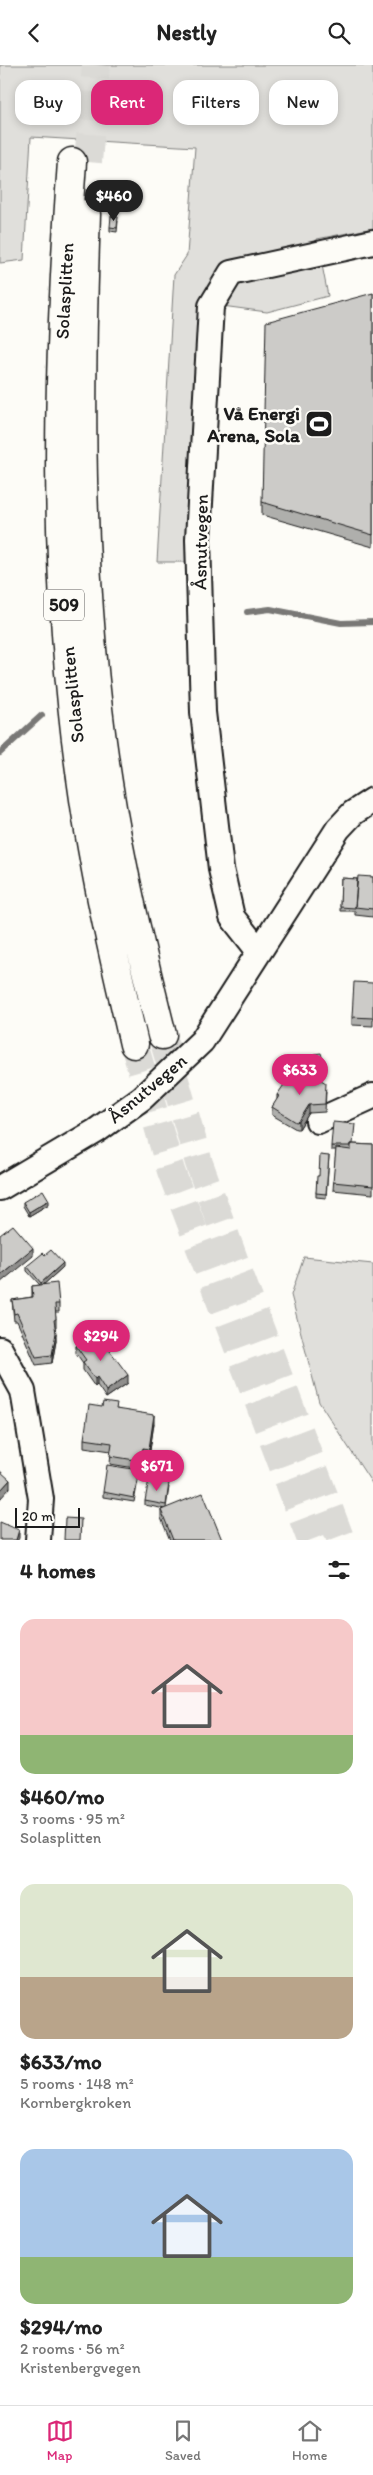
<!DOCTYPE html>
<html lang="en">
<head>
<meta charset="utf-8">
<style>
  body { margin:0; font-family:Itim,sans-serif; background:#f6f6f6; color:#222; height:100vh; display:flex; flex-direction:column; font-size:19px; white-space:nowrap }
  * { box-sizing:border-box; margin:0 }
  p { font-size:16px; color:#767676 }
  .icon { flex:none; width:28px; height:28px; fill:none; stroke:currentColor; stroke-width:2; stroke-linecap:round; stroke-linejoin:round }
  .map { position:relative; height:1475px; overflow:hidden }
  .side { display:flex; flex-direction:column; background:#fff; flex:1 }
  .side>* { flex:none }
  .guide { position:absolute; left:15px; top:15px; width:344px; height:45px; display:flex; gap:10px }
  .scale { position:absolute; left:15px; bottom:12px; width:65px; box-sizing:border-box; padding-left:5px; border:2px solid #1c1c1c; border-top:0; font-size:14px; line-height:18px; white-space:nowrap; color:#1c1c1c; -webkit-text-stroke:4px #fdfcf7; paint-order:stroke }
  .price { position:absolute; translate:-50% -42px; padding:0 11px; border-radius:18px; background:#db2777; color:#fff; font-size:16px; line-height:32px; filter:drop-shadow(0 1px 2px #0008) }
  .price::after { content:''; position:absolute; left:50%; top:30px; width:15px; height:11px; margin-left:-8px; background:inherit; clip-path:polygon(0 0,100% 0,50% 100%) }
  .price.current { background:#222; color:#fff }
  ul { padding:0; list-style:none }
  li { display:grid; align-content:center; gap:10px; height:265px; padding:0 20px }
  li span { display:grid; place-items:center; height:155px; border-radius:15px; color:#555 }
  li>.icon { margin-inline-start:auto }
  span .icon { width:90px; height:90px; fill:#fffc; stroke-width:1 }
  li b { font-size:21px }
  h2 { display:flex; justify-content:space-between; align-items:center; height:60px; padding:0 20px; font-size:21px }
  .tag { padding:0 18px; border-radius:15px; background:#fff; box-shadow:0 2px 8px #0003; font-size:18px; line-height:45px }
  .tag.current { background:#db2777; color:#fff }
  header { display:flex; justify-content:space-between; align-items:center; height:65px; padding:0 20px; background:#fff; font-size:22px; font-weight:700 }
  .tab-bar { display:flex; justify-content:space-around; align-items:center; height:70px; border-top:1px solid #e0e0e0; background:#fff; font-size:14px; color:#767676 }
  .tab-bar a { display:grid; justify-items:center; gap:2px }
  .tab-bar .current { color:#db2777 }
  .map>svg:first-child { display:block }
  .green { fill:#e0dfdb; stroke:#7e7e7c }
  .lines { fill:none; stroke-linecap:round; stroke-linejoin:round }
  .stream { stroke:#797876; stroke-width:6 }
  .trunk-tunnel { stroke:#dbdad6; stroke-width:28; stroke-dasharray:28 14; stroke-linecap:butt }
  .minor-casing { stroke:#1c1c1c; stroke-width:28 }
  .trunk-casing { stroke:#1c1c1c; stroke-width:31 }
  .minor { stroke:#fdfcf7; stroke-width:24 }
  .trunk { stroke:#fdfcf7; stroke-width:28 }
  .wall { fill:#afafac; stroke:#1c1c1c }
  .shaded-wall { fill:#8f8e8c; stroke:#1c1c1c }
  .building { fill:#cccbc8; stroke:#1c1c1c }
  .labels { text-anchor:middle; stroke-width:5; stroke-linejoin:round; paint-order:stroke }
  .shield { fill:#fdfcf7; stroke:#605f5e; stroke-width:1 }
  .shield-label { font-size:18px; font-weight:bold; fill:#1c1c1c }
  .street-label { font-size:19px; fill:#1c1c1c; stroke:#fdfcf7 }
  .poi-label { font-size:19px; font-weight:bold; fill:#1c1c1c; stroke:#fdfcf7; text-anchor:end }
</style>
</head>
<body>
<header><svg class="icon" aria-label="back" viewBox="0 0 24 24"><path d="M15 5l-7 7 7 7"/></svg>Nestly<svg class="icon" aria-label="search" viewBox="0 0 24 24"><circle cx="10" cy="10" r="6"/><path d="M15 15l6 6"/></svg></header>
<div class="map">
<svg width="373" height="1475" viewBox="0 0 373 1475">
  <rect width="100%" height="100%" fill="#fdfcf7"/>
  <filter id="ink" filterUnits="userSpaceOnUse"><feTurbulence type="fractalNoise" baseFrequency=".02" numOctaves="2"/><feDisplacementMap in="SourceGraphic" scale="10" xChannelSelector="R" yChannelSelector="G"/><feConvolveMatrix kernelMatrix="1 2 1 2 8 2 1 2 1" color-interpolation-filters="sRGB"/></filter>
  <g filter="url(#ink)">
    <path class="green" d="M0,0H373V163L317,174L328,231L267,247L222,241L190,497H157L174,210L187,190L195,82L31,72L24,195L0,198Z
      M304,1192L373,1199V1420L319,1337L291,1230Z"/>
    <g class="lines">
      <path class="stream" d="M247,547L270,544L341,558L373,557
        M0,688L42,650"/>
      <path class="trunk-tunnel" d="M88,97L96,0
        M162,970L199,1098L239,1208L341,1475
        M134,979L171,1106L311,1475"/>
      <defs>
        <path id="minor" d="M258,885L232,852L221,804L203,647L198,474L211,241L231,208L373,177
          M318,1056L373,1031
          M0,1123L96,1066L142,1033L202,976L338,764L353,748L373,735
          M0,1284L23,1326L41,1434L38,1475"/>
        <path id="trunk" d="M72,97C57,306 52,512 82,720C94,807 114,893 134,979
          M86,149C79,337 79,531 108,718C121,803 141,886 162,970"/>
      </defs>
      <use href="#minor" class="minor-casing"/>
      <use href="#trunk" class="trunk-casing"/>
      <use href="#minor" class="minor"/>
      <use href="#trunk" class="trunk"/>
    </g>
    <path class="wall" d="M122,128L121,143L107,141V137Z
      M118,156L117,167L110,166V162Z
      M373,228V482L262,450V437Z
      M373,812V852L355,850V846H340L341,813L357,814Z
      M373,918V961L352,960V952Z
      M314,989L324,1000V1004L316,1006Z
      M326,1026L325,1047L309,1048L299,1064H296L272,1050V1042L277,1035V1030Z
      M354,1079L373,1080V1129L333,1125L336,1085H331V1081Z
      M329,1091L326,1133L316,1132V1128L319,1111Z
      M23,1137L49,1139L29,1151L23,1141Z
      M45,1190L63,1202L43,1220L59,1239V1247H55L56,1254V1262H55L56,1276L52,1298L36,1300L17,1256H14L12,1235L32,1232V1221L40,1220L27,1206V1201Z
      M76,1281L128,1318L106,1333L97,1320L95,1322L83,1305V1298L76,1288Z
      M117,1344L154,1358L149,1392L143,1391L141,1404L110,1399L111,1386L84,1382V1374Z
      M139,1410L134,1437L103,1432V1427Z
      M169,1422L166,1443L222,1475H170L161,1453V1445L165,1444L145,1440V1436Z"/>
    <path class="shaded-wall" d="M309,1040V1048L299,1064V1056Z
      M49,1135V1139L29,1151V1147Z
      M33,1183V1191L0,1218V1210Z
      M63,1198V1202L41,1222V1218Z
      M56,1268V1276L52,1298V1290Z
      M128,1310V1318L106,1333V1326Z
      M97,1312V1320L95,1322V1314Z
      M154,1350V1358L149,1392V1384Z
      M143,1383V1391L141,1404V1396Z
      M10,1415V1423L0,1434V1426Z
      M19,1465V1473L18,1475H16Z"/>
    <path class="building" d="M108,122L122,123L121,139L107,137Z
      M111,151L118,152L117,163L110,162Z
      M373,228V470L262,437L266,257Z
      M358,811L373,812V844L355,842Z
      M341,813L357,814L355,843L340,842Z
      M354,917L373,918V953L352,952Z
      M321,988L324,1000L316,1002L314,989Z
      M294,1005L313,1016L316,1012L326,1018L325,1039L309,1040L299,1056L296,1057L272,1042L279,1031L277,1030Z
      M333,1057L355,1059L353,1079H351V1081H331Z
      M351,1079L373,1080V1121L333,1117L336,1083L351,1085Z
      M320,1090L329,1091L326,1129L316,1128L317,1111H319Z
      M43,1125L49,1135L29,1147L23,1137Z
      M13,1160L33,1183L0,1210V1170Z
      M51,1185L63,1198L41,1218L27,1201L43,1188L45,1190Z
      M57,1218L59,1239H55L56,1254L54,1255L56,1268L52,1290L36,1292L17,1248L14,1249L12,1235L33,1232L32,1221Z
      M96,1267L128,1310L106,1326L97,1312L95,1314L83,1297L86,1295L76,1281Z
      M103,1337L117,1339L116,1344L154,1350L149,1384L143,1383L141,1396L110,1391L112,1378L84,1374L89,1340L102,1342Z
      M107,1400L139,1405L134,1433L103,1427Z
      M0,1406L10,1415L0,1426Z
      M149,1414L169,1418L166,1440L145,1436Z
      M203,1428L222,1475H173L161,1445Z
      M65,1453L81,1454L80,1475H64Z
      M0,1457L19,1465L16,1475H0Z"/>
  </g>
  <defs>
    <symbol id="stadium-square" viewBox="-11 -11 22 22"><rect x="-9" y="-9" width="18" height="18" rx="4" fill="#1c1c1c" stroke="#fdfcf7"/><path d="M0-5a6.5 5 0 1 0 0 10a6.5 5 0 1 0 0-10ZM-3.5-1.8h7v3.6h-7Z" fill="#fff"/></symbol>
  </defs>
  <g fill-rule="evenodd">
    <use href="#stadium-square" x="303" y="343" width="32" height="32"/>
  </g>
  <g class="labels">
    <rect class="shield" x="44" y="524.5" width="40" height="31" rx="4"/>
    <g class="shield-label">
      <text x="64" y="546">509</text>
    </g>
    <g class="street-label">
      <text transform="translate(64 226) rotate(-87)" y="7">Solasplitten</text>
      <text transform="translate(200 477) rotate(-89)" y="7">Åsnutvegen</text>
      <text transform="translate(72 630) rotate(-96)" y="7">Solasplitten</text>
      <text transform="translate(147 1023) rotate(-40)" y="7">Åsnutvegen</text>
    </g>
    <g class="poi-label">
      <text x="300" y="355">Vå Energi<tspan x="300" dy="22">Arena, Sola</tspan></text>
    </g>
  </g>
</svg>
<div class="scale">20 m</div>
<b class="price current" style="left:114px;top:157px">$460</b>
<b class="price" style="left:300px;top:1031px">$633</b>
<b class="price" style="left:101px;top:1297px">$294</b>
<b class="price" style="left:157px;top:1427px">$671</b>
<div class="guide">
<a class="tag">Buy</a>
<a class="tag current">Rent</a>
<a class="tag">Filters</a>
<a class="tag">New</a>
</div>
</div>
<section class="side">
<h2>4 homes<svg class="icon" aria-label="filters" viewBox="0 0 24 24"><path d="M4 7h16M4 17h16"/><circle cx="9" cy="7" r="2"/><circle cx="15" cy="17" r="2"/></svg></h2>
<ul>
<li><span style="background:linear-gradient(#f6c9c9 75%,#8fb573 0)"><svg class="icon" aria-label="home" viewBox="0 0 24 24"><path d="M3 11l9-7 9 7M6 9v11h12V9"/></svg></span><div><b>$460/mo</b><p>3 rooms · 95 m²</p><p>Solasplitten</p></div></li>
<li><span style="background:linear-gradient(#dfe7d0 60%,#b9a48a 0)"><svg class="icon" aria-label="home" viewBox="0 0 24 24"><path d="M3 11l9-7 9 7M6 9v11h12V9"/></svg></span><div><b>$633/mo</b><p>5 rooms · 148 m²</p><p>Kornbergkroken</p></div></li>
<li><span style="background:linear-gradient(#a9c7e8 70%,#8fb573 0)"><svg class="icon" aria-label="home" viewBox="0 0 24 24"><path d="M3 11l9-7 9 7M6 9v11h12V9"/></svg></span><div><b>$294/mo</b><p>2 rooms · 56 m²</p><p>Kristenbergvegen</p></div></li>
</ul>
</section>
<nav class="tab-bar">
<a class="current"><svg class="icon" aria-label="map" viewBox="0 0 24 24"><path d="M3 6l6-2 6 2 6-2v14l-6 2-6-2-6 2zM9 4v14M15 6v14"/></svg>Map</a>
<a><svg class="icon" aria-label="saved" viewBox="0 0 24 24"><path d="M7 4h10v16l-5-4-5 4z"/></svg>Saved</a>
<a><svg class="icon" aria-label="home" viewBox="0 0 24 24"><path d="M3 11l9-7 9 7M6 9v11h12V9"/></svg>Home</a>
</nav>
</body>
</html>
